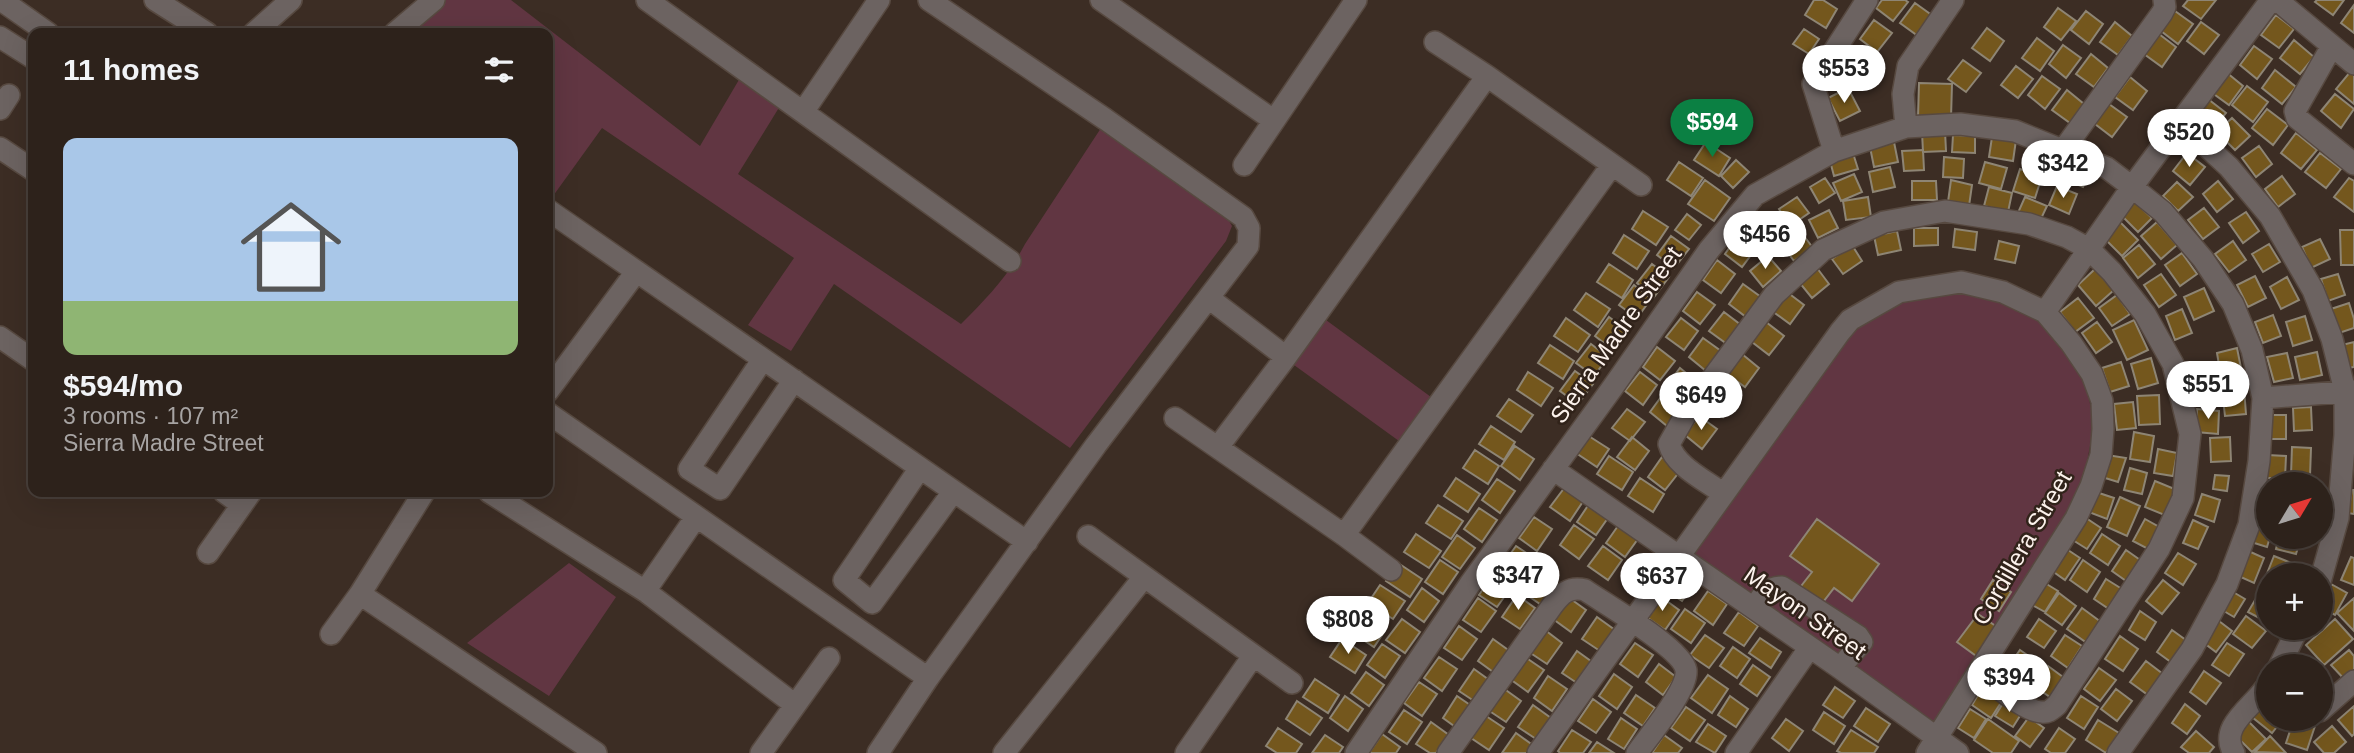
<!DOCTYPE html>
<html lang="en">
<head>
<meta charset="utf-8">
<style>
  body { margin:0; font-family:Arial,sans-serif; background:#352a24; color:#f1f3f6; height:100vh; display:flex; flex-direction:column; font-size:26px; white-space:nowrap }
  * { box-sizing:border-box; margin:0 }
  p { font-size:23px; color:#a7a4a3 }
  .icon { flex:none; width:38px; height:38px; fill:none; stroke:currentColor; stroke-width:2; stroke-linecap:round; stroke-linejoin:round }
  .map { position:relative; flex:1; overflow:hidden }
  .panel { position:absolute; left:28px; top:28px; width:525px; height:469px; display:flex; flex-direction:column; background:#2d221b; border-radius:14px; box-shadow:0 7px 28px #0002,0 0 0 2px #483f3a }
  .panel>* { flex:none }
  .needle { width:46px; rotate:52deg }
  .fabs { position:absolute; left:2256px; top:472px; display:grid; gap:14px }
  .fabs a { display:grid; place-items:center; width:77px; height:77px; border-radius:50%; background:#2d221b; box-shadow:0 7px 28px #0002,0 0 0 2px #483f3a; font-size:35px }
  .price { position:absolute; translate:-50% -60px; padding:0 16px; border-radius:24px; background:#fff; color:#222; font-size:23px; line-height:46px; filter:drop-shadow(0 2px 4px #0008) }
  .price::after { content:''; position:absolute; left:50%; top:42px; width:21px; height:16px; margin-left:-10px; background:inherit; clip-path:polygon(0 0,100% 0,50% 100%) }
  .price.active { background:#0b8043; color:#fff }
  ul { padding:0; list-style:none }
  li { display:grid; align-content:center; gap:14px; height:371px; padding:0 35px }
  li span { display:grid; place-items:center; height:217px; border-radius:14px; color:#555 }
  li>.icon { margin-inline-start:auto }
  span .icon { width:126px; height:126px; fill:#fffc; stroke-width:1 }
  li b { font-size:30px }
  h2 { display:flex; justify-content:space-between; align-items:center; height:84px; padding:0 35px; font-size:30px }
  .map>svg:first-child { display:block }
  .green { fill:#613642 }
  .building { fill:#74571d; stroke:#8e8574; stroke-width:2 }
  .lines { fill:none; stroke-linecap:round; stroke-linejoin:round }
  .minor-casing { stroke:#574940; stroke-width:24 }
  .minor { stroke:#6c6361; stroke-width:21 }
  .labels { text-anchor:middle; stroke-width:5; stroke-linejoin:round; paint-order:stroke }
  .street-label { font-size:24px; fill:#fcf2ec; stroke:#31231a }
</style>
</head>
<body>
<div class="map">
<svg width="2354" height="753" viewBox="0 0 2354 753">
  <rect width="100%" height="100%" fill="#3c2d24"/>
  <path class="green" d="M444,0H511L700,146L740,78L780,106L738,174L961,324C986,299 1009,275 1025,244L1101,128L1222,209L1232,226L1226,241L1070,448L834,284L791,351L748,325L794,258L602,128L548,203V33H402Z
    M1977,291L2046,325L2086,383L2094,424L2083,484L2064,528L1935,728L1685,553L1851,326L1899,297Z
    M1326,320L1431,397L1399,441L1294,365Z
    M569,563L616,597L549,696L467,643Z"/>
  <path class="building" d="M1814,0H1823L1837,9L1826,28L1805,15Z
    M1882,0H1905L1908,2L1893,21L1876,8Z
    M2188,0H2216L2201,19L2183,6Z
    M2317,0H2344L2333,15L2315,2Z
    M1915,3L1933,16L1918,36L1900,23Z
    M2354,5V33L2341,23Z
    M2058,8L2076,21L2061,40L2044,27Z
    M2086,11L2103,24L2089,44L2071,30Z
    M2175,11L2193,24L2178,44L2161,31Z
    M2276,15L2294,29L2279,48L2261,35Z
    M1874,20L1892,33L1877,52L1860,39Z
    M2115,22L2132,36L2118,55L2100,42Z
    M2201,22L2219,35L2204,54L2187,41Z
    M1987,28L2004,41L1990,61L1972,48Z
    M1804,29L1819,39L1809,54L1793,44Z
    M2159,34L2176,47L2162,67L2144,54Z
    M2037,38L2054,51L2040,71L2022,58Z
    M2294,40L2314,57L2300,74L2280,58Z
    M2063,45L2081,58L2066,78L2049,64Z
    M2254,46L2272,59L2257,79L2240,65Z
    M2091,54L2108,68L2094,87L2076,74Z
    M1963,60L1981,73L1966,92L1948,79Z
    M1870,63L1876,83L1853,89L1848,69Z
    M2016,66L2033,79L2018,98L2001,85Z
    M2275,70L2296,87L2282,104L2262,88Z
    M2226,72L2243,86L2229,105L2211,92Z
    M2350,72L2354,75V104L2336,89Z
    M2042,76L2060,89L2045,109L2028,95Z
    M2130,77L2147,91L2133,110L2115,97Z
    M1919,83L1952,84L1951,118L1918,117Z
    M2247,86L2268,102L2253,122L2232,105Z
    M1848,88L1860,111L1840,121L1828,98Z
    M2067,90L2084,104L2070,123L2052,110Z
    M2335,94L2354,109L2341,128L2321,111Z
    M2208,99L2226,113L2212,130L2194,116Z
    M2109,104L2127,117L2112,137L2095,124Z
    M2267,109L2288,125L2273,145L2252,128Z
    M2232,118L2250,136L2235,150L2217,132Z
    M1945,131L1946,151L1923,152L1922,132Z
    M2296,133L2317,150L2301,169L2281,153Z
    M1953,135L1975,136V153L1952,152Z
    M1992,137L2016,140L2013,161L1989,157Z
    M1706,142L1730,158L1719,176L1694,160Z
    M1894,142L1898,162L1874,167L1870,147Z
    M2030,144L2054,151L2049,170L2025,164Z
    M2259,146L2272,164L2256,177L2242,158Z
    M1852,150L1858,169L1834,176L1829,157Z
    M1923,150L1924,170L1904,171L1902,151Z
    M2187,153L2205,167L2190,185L2173,171Z
    M2320,153L2341,169L2326,188L2305,172Z
    M1944,157L1964,159L1963,178L1943,177Z
    M2069,159L2091,169L2083,187L2062,178Z
    M1736,160L1749,172L1733,188L1721,176Z
    M1679,162L1703,178L1691,196L1667,180Z
    M1985,162L2007,168L2001,189L1979,183Z
    M1890,167L1895,187L1873,192L1869,172Z
    M2020,169L2042,176L2035,198L2013,191Z
    M1854,174L1862,192L1841,201L1833,183Z
    M2282,176L2295,194L2278,207L2265,189Z
    M1825,178L1835,193L1819,203L1810,187Z
    M2349,178L2354,181V212L2334,197Z
    M1705,180L1730,198L1714,221L1688,204Z
    M1951,180L1972,185L1969,206L1948,202Z
    M1912,181H1936L1937,200H1912Z
    M2218,181L2233,199L2217,212L2203,194Z
    M2177,182L2193,197L2178,211L2163,196Z
    M2057,186L2077,194L2069,214L2049,205Z
    M1989,187L2012,193L2008,212L1984,206Z
    M1797,197L1809,213L1790,226L1779,209Z
    M1868,197L1871,217L1846,220L1843,201Z
    M2025,197L2047,206L2038,225L2017,215Z
    M2133,200L2152,218L2138,232L2120,214Z
    M2204,208L2219,227L2203,239L2188,220Z
    M1829,210L1838,228L1818,238L1809,220Z
    M1643,211L1668,227L1656,245L1632,229Z
    M2246,212L2259,231L2243,243L2229,223Z
    M1687,214L1701,225L1689,240L1675,230Z
    M1767,216L1781,233L1763,247L1750,230Z
    M2120,222L2138,240L2122,256L2104,238Z
    M2157,222L2177,245L2161,259L2141,236Z
    M1914,228H1938V245L1914,246Z
    M1955,229L1977,232L1975,250L1953,247Z
    M2340,230H2354V265H2341Z
    M1897,231L1901,250L1878,255L1874,236Z
    M1801,232L1813,248L1794,261L1782,245Z
    M1739,234L1757,247L1742,267L1725,254Z
    M1624,235L1649,251L1637,269L1613,253Z
    M1671,236L1689,249L1674,268L1657,255Z
    M2320,239L2330,259L2311,268L2302,247Z
    M1999,241L2019,246L2015,263L1995,259Z
    M2233,241L2246,260L2229,272L2215,254Z
    M2269,244L2280,262L2263,272L2252,254Z
    M1852,245L1862,261L1843,274L1832,259Z
    M2139,245L2155,264L2138,278L2123,258Z
    M2182,253L2197,274L2180,286L2165,265Z
    M1768,256L1781,271L1763,287L1750,271Z
    M1717,260L1735,274L1721,293L1703,280Z
    M1609,264L1633,280L1622,298L1597,282Z
    M1652,264L1669,277L1654,297L1637,283Z
    M1817,268L1829,284L1812,298L1799,282Z
    M2095,269L2114,290L2096,306L2078,285Z
    M2161,274L2176,295L2159,307L2144,285Z
    M2338,274L2345,295L2328,301L2321,279Z
    M2255,276L2266,298L2248,307L2237,285Z
    M2287,277L2299,300L2281,309L2270,287Z
    M1743,284L1761,297L1746,317L1729,304Z
    M1634,285L1651,299L1637,318L1619,305Z
    M2204,288L2214,311L2194,320L2184,297Z
    M1697,292L1715,305L1700,324L1683,311Z
    M1787,292L1804,305L1790,324L1772,311Z
    M1586,293L1610,309L1598,327L1574,310Z
    M2117,295L2130,314L2112,326L2099,308Z
    M2078,298L2094,318L2075,332L2060,312Z
    M2349,303L2354,319V328L2339,333L2331,309Z
    M2182,309L2192,333L2175,340L2166,316Z
    M1724,312L1741,325L1727,344L1709,331Z
    M2273,315L2281,336L2263,343L2255,322Z
    M2305,316L2312,340L2293,346L2286,322Z
    M1609,317L1627,330L1612,349L1595,336Z
    M1566,318L1590,335L1578,352L1554,336Z
    M1681,318L1698,331L1684,350L1666,337Z
    M2134,320L2148,350L2127,360L2113,330Z
    M1766,322L1784,336L1769,355L1752,342Z
    M2097,322L2112,342L2096,353L2082,333Z
    M1703,338L1721,351L1706,371L1689,357Z
    M2354,342V367L2348,368L2342,345Z
    M1591,344L1608,357L1594,376L1576,363Z
    M1550,345L1574,361L1563,379L1538,363Z
    M1657,347L1675,361L1660,380L1643,367Z
    M2237,348L2242,373L2221,377L2217,353Z
    M2317,352L2322,375L2300,380L2295,357Z
    M2287,353L2293,378L2274,382L2267,357Z
    M1742,354L1759,368L1745,387L1727,374Z
    M2151,358L2158,383L2138,389L2131,364Z
    M2121,362L2129,386L2110,392L2102,368Z
    M1680,368L1697,382L1683,401L1665,388Z
    M2211,368L2212,393L2193,394V369Z
    M1575,371L1593,384L1578,404L1560,391Z
    M1528,372L1553,388L1541,406L1517,390Z
    M1640,372L1657,385L1643,405L1625,391Z
    M1720,385L1737,398L1723,417L1705,404Z
    M2244,388L2246,414L2225,416L2222,390Z
    M1664,393L1682,406L1667,426L1650,412Z
    M2159,395L2160,424L2139,425L2137,396Z
    M1509,399L1533,415L1521,432L1497,416Z
    M2133,402L2136,428L2117,430L2114,404Z
    M2311,407L2312,430L2294,431L2293,408Z
    M1627,409L1645,422L1630,441L1612,428Z
    M2197,409L2219,411L2218,434L2196,432Z
    M2265,415H2286V439H2265Z
    M1699,416L1717,429L1702,449L1685,435Z
    M1491,426L1515,442L1504,460L1479,444Z
    M2134,432L2154,436L2150,462L2130,459Z
    M1584,433L1609,449L1597,467L1573,451Z
    M1632,437L1649,451L1635,470L1617,457Z
    M2230,437L2231,461L2211,462L2210,438Z
    M1515,446L1534,459L1520,480L1501,466Z
    M2292,447L2311,448L2310,476L2291,475Z
    M2158,449L2177,453L2173,476L2154,473Z
    M1475,450L1499,466L1488,484L1463,468Z
    M2107,455L2126,458L2118,482L2102,477Z
    M2267,455L2286,456L2285,478H2266Z
    M1609,456L1633,472L1622,490L1597,474Z
    M1662,457L1680,471L1665,490L1648,477Z
    M2130,468L2147,473L2142,494L2124,490Z
    M2215,475L2229,476L2227,491L2213,489Z
    M1456,478L1480,494L1468,512L1444,496Z
    M1640,478L1664,494L1653,512L1628,496Z
    M1497,479L1515,491L1500,513L1482,500Z
    M2155,481L2177,490L2167,516L2145,507Z
    M2259,486L2268,487V512L2255,509Z
    M1565,487L1584,500L1570,521L1550,507Z
    M2352,490H2354V514L2348,513Z
    M2093,491L2114,498L2107,519L2086,511Z
    M2202,494L2220,500L2214,522L2195,515Z
    M2120,497L2140,506L2127,536L2107,527Z
    M1591,501L1610,515L1596,535L1577,522Z
    M1438,505L1463,521L1451,539L1426,523Z
    M1479,508L1497,520L1482,542L1464,529Z
    M2083,516L2101,528L2087,549L2068,537Z
    M1534,517L1552,529L1537,551L1519,538Z
    M2255,517L2268,521V537H2270L2267,547L2248,541Z
    M1817,519L1879,564L1852,601L1834,588L1820,606L1798,590L1812,572L1790,556Z
    M2145,519L2161,528L2150,550L2133,541Z
    M2193,520L2208,527L2198,549L2183,543Z
    M1620,523L1640,536L1625,557L1606,543Z
    M1574,525L1594,539L1579,559L1560,545Z
    M1416,534L1441,551L1429,568L1404,552Z
    M2102,534L2120,546L2108,565L2090,553Z
    M1457,535L1475,548L1460,569L1442,557Z
    M2279,537H2301L2296,554L2276,549Z
    M1516,546L1534,558L1519,580L1501,567Z
    M1603,546L1622,560L1608,580L1588,566Z
    M2062,546L2080,558L2065,580L2048,568Z
    M2244,549L2264,558L2254,583L2234,574Z
    M2126,550L2143,562L2129,583L2112,571Z
    M2178,553L2196,564L2183,585L2165,573Z
    M2274,556L2294,564L2290,576H2268V582L2264,581Z
    M2351,557L2354,558V585L2341,580Z
    M1440,560L1458,572L1443,594L1425,582Z
    M2083,560L2100,572L2087,592L2070,580Z
    M1398,563L1422,579L1410,597L1386,581Z
    M1676,567L1696,581L1682,601L1662,588Z
    M1540,572L1558,584L1543,606L1524,593Z
    M1494,573L1512,586L1497,607L1479,595Z
    M2106,579L2122,589L2109,609L2094,599Z
    M1993,580L2011,592L1999,611L1981,599Z
    M2040,580L2058,591L2045,612L2027,602Z
    M2163,580L2179,593L2162,614L2146,601Z
    M2331,584L2347,593L2335,615L2320,607Z
    M1380,585L1405,601L1393,619L1368,603Z
    M1422,588L1439,601L1424,622L1407,610Z
    M2228,589L2245,599L2234,617L2217,607Z
    M2261,590L2268,595V617L2265,621L2248,612Z
    M1708,591L1727,604L1713,625L1694,611Z
    M2059,593L2076,606L2062,625L2045,613Z
    M1517,595L1535,608L1520,629L1502,617Z
    M1660,596L1679,610L1665,630L1645,616Z
    M1568,597L1586,610L1571,632L1553,619Z
    M1478,598L1496,611L1481,632L1463,620Z
    M2354,598V631L2337,613Z
    M2082,608L2101,622L2087,643L2067,629Z
    M1685,609L1705,623L1691,643L1671,629Z
    M2140,611L2156,622L2145,640L2129,630Z
    M1739,612L1758,626L1744,646L1724,633Z
    M1362,613L1386,629L1374,647L1350,631Z
    M1978,614L2000,629L1979,658L1957,642Z
    M2246,616L2266,631L2252,648L2233,634Z
    M1597,617L1615,630L1600,651L1582,639Z
    M2215,618L2232,631L2216,652L2200,640Z
    M1402,619L1420,632L1405,653L1386,640Z
    M2039,619L2056,631L2044,648L2027,637Z
    M2335,619L2353,639L2324,665L2306,645Z
    M1459,626L1477,639L1462,660L1444,648Z
    M1545,630L1562,643L1547,664L1529,652Z
    M2172,630L2190,643L2175,665L2157,652Z
    M1705,635L1724,648L1709,668L1690,655Z
    M2065,635L2082,646L2068,668L2051,656Z
    M2120,636L2138,649L2123,671L2105,659Z
    M1760,638L1781,652L1771,668L1749,653Z
    M1342,639L1366,655L1355,673L1330,657Z
    M1493,639L1511,652L1496,674L1478,661Z
    M1635,643L1653,655L1638,677L1620,664Z
    M2227,643L2244,654L2229,676L2212,665Z
    M1382,644L1400,656L1385,678L1367,665Z
    M1733,647L1750,659L1737,678L1720,666Z
    M2020,650L2036,661L2021,681L2006,670Z
    M2349,650L2354,656V674L2346,681L2331,665Z
    M1577,651L1595,664L1580,685L1562,673Z
    M2305,656L2320,665L2319,667H2299Z
    M1439,657L1457,669L1442,691L1424,678Z
    M1525,657L1544,670L1528,692L1510,679Z
    M2146,661L2163,674L2148,695L2130,682Z
    M1659,664L1676,677L1663,695L1646,682Z
    M1753,665L1770,677L1757,696L1740,684Z
    M2048,666L2063,677L2050,697L2034,686Z
    M2099,668L2116,680L2100,701L2084,689Z
    M1474,669L1492,682L1477,703L1459,691Z
    M2204,671L2221,683L2206,704L2190,692Z
    M1366,672L1384,685L1369,706L1351,693Z
    M1614,674L1632,687L1617,709L1599,696Z
    M1708,675L1728,689L1712,713L1691,698Z
    M1548,676L1567,689L1552,711L1534,698Z
    M1315,679L1339,695L1328,713L1303,697Z
    M1419,682L1437,694L1422,716L1404,703Z
    M1835,687L1855,701L1843,718L1823,705Z
    M1503,688L1521,701L1506,722L1488,710Z
    M1982,688L2002,701L1991,718L1972,705Z
    M2116,689L2132,701L2117,721L2101,709Z
    M1636,695L1655,708L1643,726L1624,713Z
    M1345,696L1363,709L1348,731L1330,718Z
    M1457,696L1476,709L1461,731L1443,718Z
    M1730,696L1748,709L1736,727L1718,715Z
    M2081,696L2098,707L2084,729L2067,718Z
    M1593,699L1611,712L1596,733L1578,721Z
    M2005,700L2023,711L2013,727L1995,716Z
    M1297,701L1322,718L1310,735L1286,719Z
    M2264,702L2268,705V719H2283L2272,733L2252,717Z
    M2185,704L2200,716L2187,734L2172,723Z
    M1533,705L1551,718L1536,739L1518,727Z
    M2354,706V734L2352,736L2338,720Z
    M1686,707L1705,720L1690,741L1671,728Z
    M1866,708L1890,724L1878,742L1854,726Z
    M1970,709L1986,719L1974,738L1958,728Z
    M1404,710L1422,722L1407,744L1389,732Z
    M1824,712L1845,726L1834,744L1813,730Z
    M1486,716L1504,728L1489,750L1471,738Z
    M2029,717L2044,728L2030,747L2015,736Z
    M1621,718L1637,729L1624,749L1608,739Z
    M1786,719L1803,731L1789,751L1772,738Z
    M1988,719L2019,741L2011,753H1993L1974,740Z
    M2294,719L2315,726L2307,750L2286,743Z
    M2098,720L2119,733L2106,753L2086,740Z
    M2248,721L2266,739L2252,752L2235,735Z
    M1431,722L1449,735L1436,753H1430L1416,744Z
    M1708,724L1726,736L1715,753L1696,742Z
    M2332,726L2346,742L2334,753H2324L2314,742Z
    M1278,728L1302,744L1296,753H1277L1266,746Z
    M2059,728L2075,739L2065,753H2051L2045,749Z
    M1572,730L1591,742L1583,753H1560L1558,751Z
    M1851,730L1878,747L1874,753H1841L1837,751Z
    M2196,731L2214,747L2209,753H2189L2181,747Z
    M1516,733L1534,746L1529,753H1502Z
    M1382,734L1400,747L1396,753H1369Z
    M1325,735L1343,747L1339,753H1312Z
    M1664,735L1682,748L1678,753H1652Z
    M2270,736L2286,753L2255,752Z
    M1597,742L1614,753H1589Z"/>
  <g class="lines">
    <defs>
      <path id="minor" d="M1,0L48,33
        M155,0L207,33
        M647,0L1010,261
        M1101,0L1273,120
        M2277,0L2354,64
        M254,33L291,0
        M395,33L434,0
        M0,37L33,58
        M1435,42L1487,76L1641,185
        M2332,46L2295,111L2297,118L2354,164
        M0,109L9,95
        M803,112L879,0
        M2181,123L2229,167L2270,216L2313,290L2332,339L2345,391V435L2338,518L2320,582
        M1906,127L1903,94L1908,66L1953,0
        M0,148L33,170
        M2064,149L2162,13L2165,7L2164,0
        M1834,151L1813,84L1867,0
        M1244,165L1356,0
        M548,210L1027,542
        M1210,299L1286,357
        M2045,312L2132,187L2271,0
        M0,337L33,360
        M763,359L689,469L720,489L794,380
        M548,391L636,272
        M2263,398L2354,391
        M548,413L928,678
        M1175,418L1344,535L1391,570
        M1218,447L1286,357L1487,76
        M920,468L844,580L872,603L953,492
        M1553,469L1840,668L1958,753
        M224,492L242,505
        M489,492L645,591L794,704
        M1722,493C1705,480 1675,466 1669,444L1686,414L1774,295L1823,250L1884,222L1945,211L2029,224L2067,237L2089,249L2112,272L2145,314L2173,364L2190,434L2183,498L2159,549L2057,705C2052,709 2049,713 2042,712C2025,712 1993,683 1978,673
        M1344,535L1612,165
        M1088,536L1292,683
        M208,553L251,492
        M645,591L696,517
        M360,594L596,753
        M1754,608C1763,595 1765,588 1782,587L1858,636L1862,642L1840,668
        M331,634L360,594L424,492
        M2279,667L2298,628
        M2320,711L2354,681
        M761,753L829,658
        M878,753L928,678L1096,445L1248,246L1249,228L1243,217L1105,119L929,0
        M1004,753L1144,577
        M1186,753L1253,656
        M1356,753L1470,584L1613,387L1709,250L1755,195L1834,151L1906,127L1960,124L2015,131L2107,168L2132,187L2163,212L2203,259L2233,304L2252,350L2263,398L2259,461L2249,525L2227,584L2192,649L2118,753
        M1448,753L1552,606C1561,594 1569,586 1585,590C1605,604 1682,648 1686,670C1689,689 1648,737 1637,753
        M1538,753L1840,332L1850,320L1899,292L1961,282L2003,292L2045,312L2071,343L2092,374L2102,401L2103,429L2101,455L2091,486L2076,518L1927,753
        M1736,753L1810,647
        M2234,753C2217,726 2255,706 2268,684"/>
    </defs>
    <use href="#minor" class="minor-casing"/>
    <use href="#minor" class="minor"/>
  </g>
  <g class="labels">
    <g class="street-label">
      <text transform="translate(1616 335) rotate(-55)" y="8">Sierra Madre Street</text>
      <text transform="translate(2022 548) rotate(-60)" y="8">Cordillera Street</text>
      <text transform="translate(1805 613) rotate(35)" y="8">Mayon Street</text>
    </g>
  </g>
</svg>
<div class="fabs">
<a><svg class="needle" viewBox="-14 -14 28 28"><path d="M0-13l5 13h-10z" fill="#e53935"/><path d="M0 13l5-13h-10z" fill="#a7a4a3"/></svg></a>
<a>+</a>
<a>−</a>
</div>
<b class="price" style="left:1844px;top:105px">$553</b>
<b class="price active" style="left:1712px;top:159px">$594</b>
<b class="price" style="left:2189px;top:169px">$520</b>
<b class="price" style="left:2063px;top:200px">$342</b>
<b class="price" style="left:1765px;top:271px">$456</b>
<b class="price" style="left:2208px;top:421px">$551</b>
<b class="price" style="left:1701px;top:432px">$649</b>
<b class="price" style="left:1518px;top:612px">$347</b>
<b class="price" style="left:1662px;top:613px">$637</b>
<b class="price" style="left:1348px;top:656px">$808</b>
<b class="price" style="left:2009px;top:714px">$394</b>
<section class="panel">
<h2>11 homes<svg class="icon" aria-label="filters" viewBox="0 0 24 24"><path d="M4 7h16M4 17h16"/><circle cx="9" cy="7" r="2"/><circle cx="15" cy="17" r="2"/></svg></h2>
<ul>
<li><span style="background:linear-gradient(#a9c7e8 75%,#8fb573 0)"><svg class="icon" aria-label="home" viewBox="0 0 24 24"><path d="M3 11l9-7 9 7M6 9v11h12V9"/></svg></span><div><b>$594/mo</b><p>3 rooms · 107 m²</p><p>Sierra Madre Street</p></div></li>
</ul>
</section>
</div>
</body>
</html>
